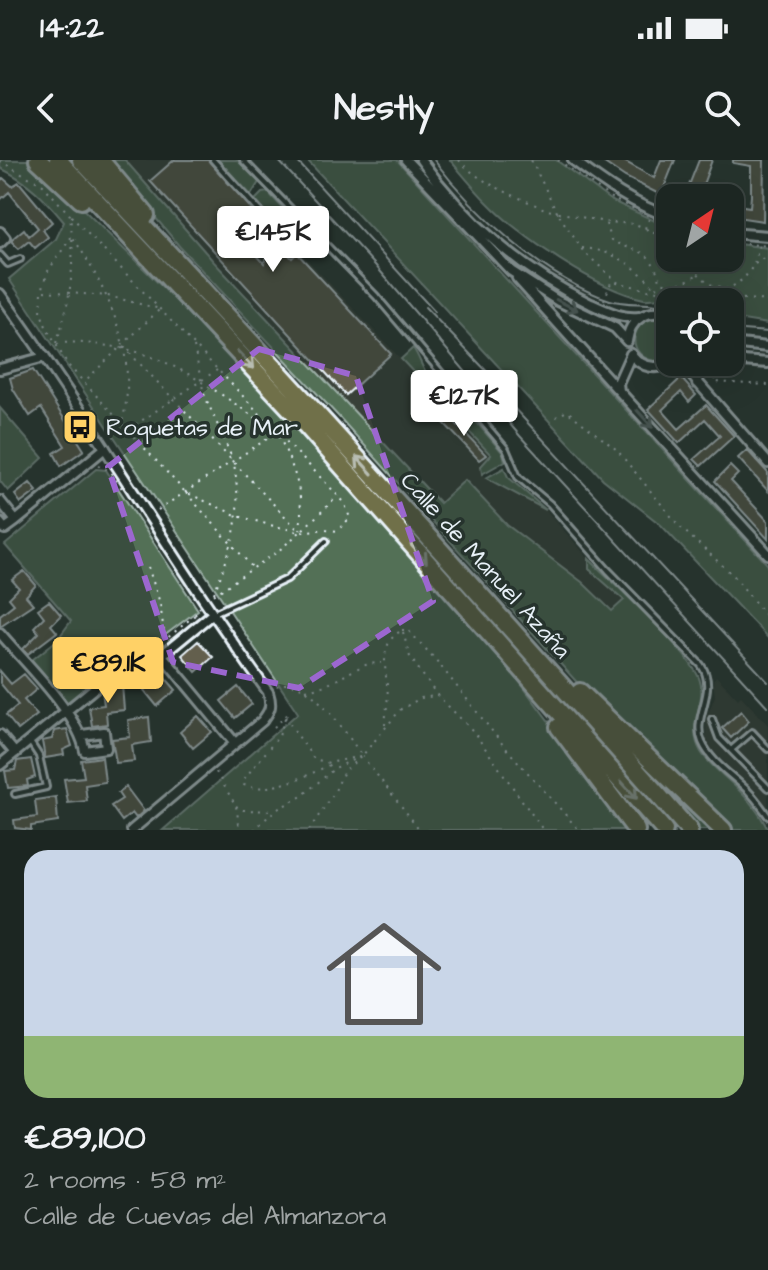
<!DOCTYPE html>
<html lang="en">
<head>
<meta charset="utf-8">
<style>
  body { margin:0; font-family:"Architects Daughter",sans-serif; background:#252e2a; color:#f1f3f6; height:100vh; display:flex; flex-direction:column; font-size:30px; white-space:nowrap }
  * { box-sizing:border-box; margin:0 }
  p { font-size:26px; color:#a0a5a5 }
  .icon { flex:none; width:44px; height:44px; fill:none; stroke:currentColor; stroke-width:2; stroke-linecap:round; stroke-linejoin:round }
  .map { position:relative; height:670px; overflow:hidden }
  .panel { display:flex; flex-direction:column; background:#1c2622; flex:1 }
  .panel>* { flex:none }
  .needle { width:52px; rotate:35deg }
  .tools { position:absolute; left:656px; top:24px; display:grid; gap:16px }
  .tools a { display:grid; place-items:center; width:88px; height:88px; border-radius:16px; background:#1c2622; box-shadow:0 8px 32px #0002,0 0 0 2px #3a4340; font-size:40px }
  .price { position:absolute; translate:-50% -68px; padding:0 18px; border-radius:8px; background:#fff; color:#222; font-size:26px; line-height:52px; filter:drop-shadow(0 2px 4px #0008) }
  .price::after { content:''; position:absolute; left:50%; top:48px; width:24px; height:18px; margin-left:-12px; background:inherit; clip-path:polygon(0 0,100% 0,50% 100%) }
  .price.selected { background:#ffd166; color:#111 }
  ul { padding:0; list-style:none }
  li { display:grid; align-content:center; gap:16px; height:424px; padding:0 24px }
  li span { display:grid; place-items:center; height:248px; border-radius:24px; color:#555 }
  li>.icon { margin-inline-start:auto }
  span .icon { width:144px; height:144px; fill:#fffc; stroke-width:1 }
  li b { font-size:34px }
  .status { display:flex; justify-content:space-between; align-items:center; height:56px; padding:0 40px; background:#1c2622; direction:ltr }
  .status svg { height:22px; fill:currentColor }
  header { display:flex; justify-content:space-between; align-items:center; height:104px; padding:0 24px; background:#1c2622; font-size:36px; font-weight:800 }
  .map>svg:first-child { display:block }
  .built { fill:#394037 }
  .green { fill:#527057; stroke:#9db0a8; stroke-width:2 }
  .building { fill:#645f4e; stroke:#e8f1f8; stroke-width:2 }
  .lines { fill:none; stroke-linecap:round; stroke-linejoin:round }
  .service-casing { stroke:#e8f1f8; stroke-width:10 }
  .minor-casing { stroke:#e8f1f8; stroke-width:14 }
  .motorway-casing { stroke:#e8f1f8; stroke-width:22 }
  .path { stroke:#e8f1f8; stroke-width:2; stroke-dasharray:2 6; stroke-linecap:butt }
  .service { stroke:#26332d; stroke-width:4 }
  .minor { stroke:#26332d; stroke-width:8 }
  .motorway { stroke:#70704a; stroke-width:16 }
  .tram { stroke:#e8f1f8; stroke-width:2 }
  .rail { stroke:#e8f1f8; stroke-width:2 }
  .oneway { stroke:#6a7674 }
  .oneway2 { stroke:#b8bdb2 }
  .marked { fill:none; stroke:#9c67d0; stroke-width:6; stroke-dasharray:16 10; stroke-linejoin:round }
  .labels { text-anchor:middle; stroke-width:7; stroke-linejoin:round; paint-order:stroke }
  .poi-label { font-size:24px; fill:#e8f1f8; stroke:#26332d; text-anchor:start }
  .street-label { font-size:24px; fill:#e8f1f8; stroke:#26332d }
</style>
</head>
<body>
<div class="status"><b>14:22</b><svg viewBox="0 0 49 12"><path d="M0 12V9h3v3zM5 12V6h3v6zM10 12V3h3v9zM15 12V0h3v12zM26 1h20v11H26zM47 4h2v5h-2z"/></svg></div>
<header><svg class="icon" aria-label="back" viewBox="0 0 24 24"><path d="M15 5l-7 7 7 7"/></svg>Nestly<svg class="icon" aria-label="search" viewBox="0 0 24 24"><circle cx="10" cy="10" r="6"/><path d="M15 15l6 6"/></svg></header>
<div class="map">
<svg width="768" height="670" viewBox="0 0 768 670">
  <rect width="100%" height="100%" fill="#26332d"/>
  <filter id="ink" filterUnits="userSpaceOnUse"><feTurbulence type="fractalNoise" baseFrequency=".0125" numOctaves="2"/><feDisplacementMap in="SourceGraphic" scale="16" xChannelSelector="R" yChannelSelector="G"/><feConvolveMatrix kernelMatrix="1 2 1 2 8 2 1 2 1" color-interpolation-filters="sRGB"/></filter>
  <g filter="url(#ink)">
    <path class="built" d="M125,0H218L299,91L492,296L481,313L486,318L546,350L589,399V410L625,441L613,451L582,422L507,365L465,321L440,344L214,102Z
      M716,516L738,539L741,536L768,565V649L713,591L706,579V559L715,536L713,521Z"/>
    <path class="green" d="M0,0H33L191,155L389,370L498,493L630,670H163L298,553L9,119L56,79L64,62C45,39 28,21 0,8Z
      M107,0H125L214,102L440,343L465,320L507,365L582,422L612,451L624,440L589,409V399C611,421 694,496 700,521C707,544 685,564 701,592C707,602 718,610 726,618C743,633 759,650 768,670H731L582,528L339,257L180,87Z
      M218,0H237L259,22L251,35Z
      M307,0H397L768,405V478L661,365L603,319Z
      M450,0H556L610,40L670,68V98H730V83L768,88V164L730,158V142C707,142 684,143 662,139C656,137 650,140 644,139C596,129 521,77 487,42C474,29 462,14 450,0Z
      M268,32L286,52L287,58L279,67L255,40L262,33Z
      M657,158L670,165V194L656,201C627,198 627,161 657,158Z
      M413,188C424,203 421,219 444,225L503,293L505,301L482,314L481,306L491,295L401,199Z
      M0,248L43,298L8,331L0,321Z
      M504,308L508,317L546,350L486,318Z
      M96,309L106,310L198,450L66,551L32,500L57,480L71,461L5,385Z
      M615,576L717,670H698Z"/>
    <path class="building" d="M174,0H208L263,62L243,80L264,103L268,91L273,86H280L292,98L297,93L391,194L346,235L150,21Z
      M600,0H622L654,18L661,0H675L661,35L625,17Z
      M699,0H712L698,38H684Z
      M733,0H764L763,61L730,56V44L750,47L751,36V6L733,3Z
      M3,18L12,26L19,22L52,62L43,70L48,77L35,88L29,81L19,89L12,82V79L24,69L29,76L38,68L9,32L0,40V21Z
      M33,210L84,290L61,306L54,293L65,286L41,248L30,256L13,229L10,218Z
      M681,218L696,235L689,242L681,232L662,250L679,269L706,245L734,276L701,306L694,299L720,276L705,259L679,283L648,249Z
      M449,256L486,295L479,300L443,262Z
      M747,290L768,313V331L738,298Z
      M730,306L738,314L731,321L768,361V379L715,321Z
      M30,323L37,331L21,343L15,335Z
      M24,411L36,425L26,436L33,444L0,466V455L14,444L9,438L19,428L12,420Z
      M49,441L61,455L51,465L57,472L28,494L23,489L39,473L34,467L44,457L38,449Z
      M198,481L213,497L196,512L182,495Z
      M0,511L11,524L24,514L37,529L24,540L37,555L18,570L6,555L18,545L0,523Z
      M162,514L176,530L157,546L144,530Z
      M122,525L124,550L106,552L107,564L92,566L89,547L104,545L102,531L106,527Z
      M238,527L252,544L235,558L221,541Z
      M741,551L749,561L731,578L722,568Z
      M198,556L212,572L193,588L180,572Z
      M149,557L151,582L132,585L134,601L116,603L112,579L130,577L128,560Z
      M67,569L72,586L63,590L64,595L45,598L42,581L52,579L54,571Z
      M102,597L105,622L85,625L87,641L68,643L64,619L84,617L81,600Z
      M31,599L35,617L27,620L28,626L8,628L5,611L15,610L17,601Z
      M126,627L144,651L136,658L132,653L122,661L111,646L122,639L118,633Z
      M56,637L58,662L31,666V670L15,668L14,660L37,657L35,640Z"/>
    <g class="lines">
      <defs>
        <path id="service" d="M213,0L279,73L298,56
          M243,0L376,136L506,289L518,317L550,344L608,410L701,505C719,531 691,556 702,582C711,603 734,616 749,632C756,639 762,648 768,656
          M0,95L8,104L20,99
          M214,453L287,419L326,381
          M712,559L719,578L768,628
          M731,590L752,572L768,589
          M15,634L46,627L39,596L30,582"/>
        <path id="minor" d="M406,0L511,111L558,141L615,168L627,181
          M421,0C464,61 524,112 591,144C607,151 622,159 639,157
          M573,0C603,23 634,45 670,57
          M0,72L5,78L0,83
          M730,73L768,76
          M517,118L618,230
          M0,134C94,263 174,403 268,532C272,545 271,550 262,561L132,670
          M627,181C630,158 649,147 670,156
          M730,183L768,187
          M631,194L618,223L619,231L768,394
          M631,194C642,208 656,211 672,202
          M730,200L768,203
          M680,202L768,303
          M0,209L45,197
          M697,223V209L703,202
          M0,341L16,361L5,369L0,363
          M16,361L105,288
          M0,473C26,504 78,553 85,591L106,588L104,572L82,575
          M162,495L235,583
          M0,575L15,593
          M0,605L114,512L141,506L162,495L212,454"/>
        <path id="motorway" d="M38,0L81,40
          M58,0L304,263L664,670
          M81,0C289,219 490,444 689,670
          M100,0L146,55
          M580,532L723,670
          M559,567L636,670"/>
      </defs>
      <use href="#service" class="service-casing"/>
      <use href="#minor" class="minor-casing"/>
      <use href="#motorway" class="motorway-casing"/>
      <path class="path" d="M459,0C481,25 517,36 547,50L557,52L531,0
        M558,0L611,38L670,66
        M0,1L43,25L70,55L72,76L48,111L42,131L41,153L47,169L68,205L185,332L238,356L270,365L300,372L326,369L337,371L350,358L344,342L70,55
        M649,59L645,68L635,64L605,62L557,52L583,91L617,122L648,130L768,141
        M606,64L612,80C640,96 648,84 661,122C676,127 686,122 698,114
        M646,69L656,74L670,88
        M730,82L768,86
        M582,88C613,90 636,106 656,129L660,123
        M680,98L710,124L727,129C747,120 756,106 759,84
        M755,104L768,95
        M44,131L108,136L160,149L85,221
        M604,140L612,120
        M56,183C69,148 74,113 72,76C108,130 140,196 122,262
        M57,184C72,181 85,183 100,185C168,191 216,232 272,269
        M124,187L300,372L277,392L212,436
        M194,187L204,234L232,298
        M717,202L714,222L768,225
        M556,257L567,251L617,290L680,367L734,416L768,459
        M129,269L217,210
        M279,276C295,311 304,332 300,372L338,336
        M98,305L110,311L123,330
        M186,333L253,408
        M158,350L276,273
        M148,407L160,443L165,480L195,455L198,459
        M214,433C233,385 243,357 234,304
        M195,455L200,447
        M402,470H408L435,499L504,586L579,670
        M403,472L410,497L437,535L473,571L543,670
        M306,530C315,528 325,526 332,522C350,514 361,502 382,503
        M285,557L314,599L329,603L352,598
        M285,558L279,576L244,619V625C268,635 312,614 335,602
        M385,565C386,552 389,537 387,525C385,506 380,482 401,471
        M274,567L290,552
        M362,596L420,670
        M216,612L236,646L240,670
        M236,646L243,650L273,651
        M254,670L274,651L302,636L335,608L362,596C347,575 307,509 275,527
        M309,670L334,633L344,611L362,596L401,549L421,538L435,536"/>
      <use href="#service" class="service"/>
      <use href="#minor" class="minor"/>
      <use href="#motorway" class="motorway"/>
      <path class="tram" d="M434,0C474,53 545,119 610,140C629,146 650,141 670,148
        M730,169L768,172"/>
      <path class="rail" d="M278,0L375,105L520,276L768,547
        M296,0L435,152
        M425,147L497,222
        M485,217L768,522"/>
    </g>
    <defs><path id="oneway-shaft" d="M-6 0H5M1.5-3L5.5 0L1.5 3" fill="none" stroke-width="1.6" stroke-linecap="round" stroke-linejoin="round" transform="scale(2)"/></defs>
    <g class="oneway">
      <use href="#oneway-shaft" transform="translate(567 145) rotate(27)"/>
      <use href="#oneway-shaft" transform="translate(645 259) rotate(48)"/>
    </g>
    <g class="oneway2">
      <use href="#oneway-shaft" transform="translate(246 200) rotate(47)"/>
      <use href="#oneway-shaft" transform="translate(364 305) rotate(-132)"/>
      <use href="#oneway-shaft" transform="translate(419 394) rotate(49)"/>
      <use href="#oneway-shaft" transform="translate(629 630) rotate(48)"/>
    </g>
  </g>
  <path d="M0 0H768V670H0ZM259,189L356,216L433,441L299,528L173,502L108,307Z" fill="#26332d" fill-opacity=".55" fill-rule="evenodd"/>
  <path class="marked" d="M259,189L356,216L433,441L299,528L173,502L108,307Z"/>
  <defs>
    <symbol id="bus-square" viewBox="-11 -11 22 22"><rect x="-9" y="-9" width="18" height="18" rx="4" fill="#ffd166" stroke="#26332d"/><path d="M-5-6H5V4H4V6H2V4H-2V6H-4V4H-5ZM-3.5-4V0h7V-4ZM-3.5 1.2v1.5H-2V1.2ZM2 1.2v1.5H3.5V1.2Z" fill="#111"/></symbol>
  </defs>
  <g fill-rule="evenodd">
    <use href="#bus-square" x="60" y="247" width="40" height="40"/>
  </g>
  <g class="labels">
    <g class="poi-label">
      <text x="106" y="275">Roquetas de Mar</text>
    </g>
    <g class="street-label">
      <text transform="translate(486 405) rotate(48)" y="8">Calle de Manuel Azaña</text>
    </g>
  </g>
</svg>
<div class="tools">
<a><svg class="needle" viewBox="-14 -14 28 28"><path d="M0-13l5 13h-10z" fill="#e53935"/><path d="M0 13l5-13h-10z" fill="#a0a5a5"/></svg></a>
<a><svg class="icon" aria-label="locate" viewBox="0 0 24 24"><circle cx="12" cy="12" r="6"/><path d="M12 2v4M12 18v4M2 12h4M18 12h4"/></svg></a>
</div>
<b class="price" style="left:273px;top:114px">€145K</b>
<b class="price" style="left:464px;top:278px">€127K</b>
<b class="price selected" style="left:108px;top:545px">€89.1K</b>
</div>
<section class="panel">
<ul>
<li><span style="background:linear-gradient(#c9d6e8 75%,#8fb573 0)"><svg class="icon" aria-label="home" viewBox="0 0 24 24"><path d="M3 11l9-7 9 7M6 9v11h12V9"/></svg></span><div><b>€89,100</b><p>2 rooms · 58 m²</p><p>Calle de Cuevas del Almanzora</p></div></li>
</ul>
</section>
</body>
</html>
